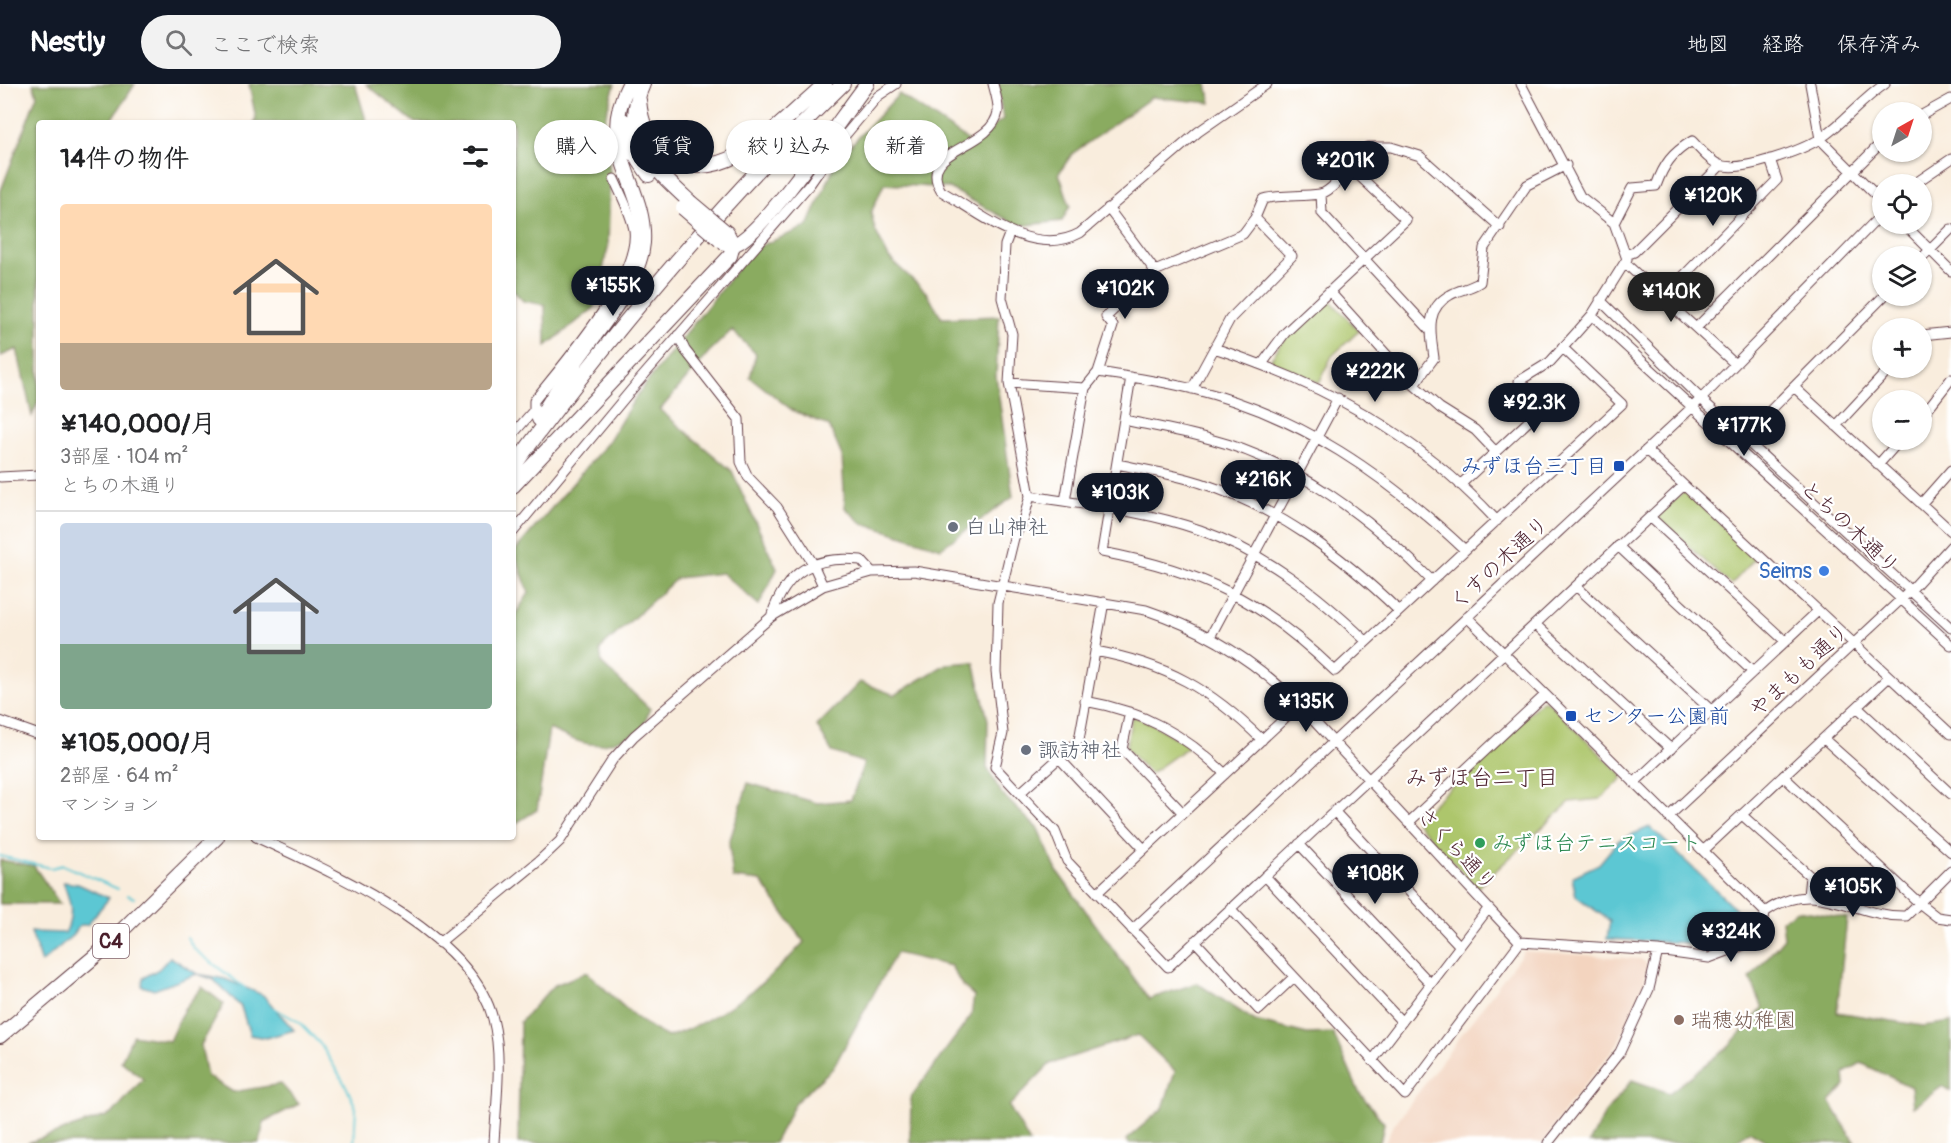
<!DOCTYPE html>
<html lang="ja">
<head>
<meta charset="utf-8">
<style>
  body { margin:0; font-family:Pangolin,"Klee One",sans-serif; background:#f2f2f2; color:#202124; height:100vh; display:flex; flex-direction:column; font-size:22px; white-space:nowrap }
  * { box-sizing:border-box; margin:0 }
  p { font-size:20px; color:#757577 }
  .icon { flex:none; width:33px; height:33px; fill:none; stroke:currentColor; stroke-width:2; stroke-linecap:round; stroke-linejoin:round }
  .map { position:relative; flex:1; overflow:hidden }
  .details { position:absolute; left:36px; top:36px; width:480px; height:720px; display:flex; flex-direction:column; background:#fff; border-radius:6px; box-shadow:0 2px 4px #0004 }
  .details>* { flex:none }
  .guide { position:absolute; left:534px; top:36px; width:570px; height:54px; display:flex; gap:12px }
  .needle { width:39px; rotate:39deg }
  .buttons { position:absolute; left:1872px; top:18px; display:grid; gap:12px }
  .buttons a { display:grid; place-items:center; width:60px; height:60px; border-radius:50%; background:#fff; box-shadow:0 2px 4px #0004; font-size:30px }
  .price { position:absolute; translate:-50% -51px; padding:0 14px; border-radius:21px; background:#111827; color:#fff; font-size:20px; line-height:39px; filter:drop-shadow(0 2px 3px #0008) }
  .price::after { content:''; position:absolute; left:50%; top:36px; width:18px; height:14px; margin-left:-9px; background:inherit; clip-path:polygon(0 0,100% 0,50% 100%) }
  .price.selected { background:#222; color:#fff }
  ul { padding:0; list-style:none }
  li { display:grid; align-content:center; gap:12px; height:318px; padding:0 24px }
  li+li { border-top:2px solid #e0e0e0 }
  li span { display:grid; place-items:center; height:186px; border-radius:6px; color:#555 }
  li>.icon { margin-inline-start:auto }
  span .icon { width:108px; height:108px; fill:#fffc; stroke-width:1 }
  li b { font-size:26px }
  h2 { display:flex; justify-content:space-between; align-items:center; height:72px; padding:0 24px; font-size:26px }
  .pill { padding:0 21px; border-radius:27px; background:#fff; box-shadow:0 2px 4px #0004; font-size:21px; line-height:54px }
  .pill.selected { background:#111827; color:#fff }
  header { display:flex; align-items:center; gap:36px; box-sizing:border-box; height:84px; padding:0 30px; background:#111827; color:#fff }
  header strong { font-size:28px }
  nav { display:flex; gap:33px; margin-inline-start:auto; font-size:21px }
  .search { width:420px; height:54px; background:#f2f2f2; display:flex; align-items:center; gap:15px; box-sizing:border-box; padding:0 21px; border-radius:33px; color:#757577; font-size:22px }
  .map>svg:first-child { display:block }
  .built { fill:#f3d4bf }
  .green { fill:#adc66c; stroke:#7c724c; stroke-width:1.5 }
  .forest { fill:#8aab60; stroke:#6a6546; stroke-width:1.5 }
  .water { fill:#5bc7d3; stroke:#52737f; stroke-width:1.5 }
  .lines { fill:none; stroke-linecap:round; stroke-linejoin:round }
  .stream { stroke:#5bc7d3; stroke-width:2 }
  .minor-casing { stroke:#643e46; stroke-width:11 }
  .highway-casing { stroke:#643e46; stroke-width:16 }
  .minor { stroke:#fff; stroke-width:9 }
  .highway { stroke:#fff; stroke-width:14 }
  .highway-bridge-casing { stroke:#643e46; stroke-width:16; stroke-linecap:butt }
  .highway-bridge { stroke:#fff; stroke-width:14 }
  .transit-dot { fill:#1a4fb4; stroke:#fff; stroke-width:2 }
  .worship-dot { fill:#6b7280; stroke:#fff; stroke-width:2 }
  .shop-dot { fill:#3f7fe0; stroke:#fff; stroke-width:2 }
  .leisure-dot { fill:#2e9e5b; stroke:#fff; stroke-width:2 }
  .education-dot { fill:#8d6e63; stroke:#fff; stroke-width:2 }
  .labels { text-anchor:middle; stroke-width:4.5; stroke-linejoin:round; paint-order:stroke }
  .shield { fill:#fff; stroke:#80626b; stroke-width:1.5 }
  .shield-label { font-size:20px; font-weight:bold; fill:#4a1f2b }
  .transit-label { font-size:21px; fill:#164399; stroke:#fff; text-anchor:end }
  .worship-label { font-size:21px; fill:#5b616d; stroke:#fff; text-anchor:start }
  .street-label { font-size:21px; fill:#4a1f2b; stroke:#fff }
  .shop-label { font-size:21px; fill:#366cbe; stroke:#fff; text-anchor:end }
  .leisure-label { font-size:21px; fill:#27864d; stroke:#fff; text-anchor:start }
  .education-label { font-size:21px; fill:#785e54; stroke:#fff; text-anchor:start }
  .neighbourhood-label { font-size:22px; fill:#4a1f2b; stroke:#fff }
</style>
</head>
<body>
<header>
<strong>Nestly</strong>
<div class="search"><svg class="icon" aria-label="search" viewBox="0 0 24 24"><circle cx="10" cy="10" r="6"/><path d="M15 15l6 6"/></svg>ここで検索</div>
<nav><a>地図</a><a>経路</a><a>保存済み</a></nav>
</header>
<div class="map">
<svg width="1951" height="1059" viewBox="0 0 1951 1059">
  <rect width="100%" height="100%" fill="#fff"/>
  <filter id="ink" filterUnits="userSpaceOnUse"><feTurbulence type="fractalNoise" baseFrequency=".0167" numOctaves="2"/><feDisplacementMap in="SourceGraphic" scale="12" xChannelSelector="R" yChannelSelector="G"/><feConvolveMatrix kernelMatrix="1 2 1 2 8 2 1 2 1" color-interpolation-filters="sRGB"/></filter>
  <filter id="wash" filterUnits="userSpaceOnUse"><feTurbulence type="fractalNoise" baseFrequency=".008" numOctaves="4" result="noise"/><feDisplacementMap in="SourceGraphic" scale="24" xChannelSelector="R" yChannelSelector="G"/><feGaussianBlur stdDeviation="1.35" result="paint"/><feColorMatrix in="noise" values="0 0 0 0 0 0 0 0 0 0 0 0 0 0 0 0 0 1.4 0 .05"/><feComposite in="paint" operator="in"/></filter>
  <g filter="url(#wash)">
    <rect width="100%" height="100%" fill="#f9eddd"/>
    <path class="built" d="M1524,867L1641,875L1647,882L1644,904L1617,961L1568,1021L1543,1059H1385L1391,1045Z"/>
    <path class="green" d="M1329,215L1359,247L1332,272L1319,299L1270,277L1281,259Z
      M1685,407L1756,473L1731,501L1656,432Z
      M1542,617H1547L1621,690L1622,695L1600,715L1570,718L1477,804L1415,737Z
      M1132,632L1149,638L1189,662L1150,690L1126,664Z"/>
    <path class="forest" d="M33,0H135L110,39H39V316L32,332L17,265L1,272L0,269V109L37,11Z
      M249,0H355L367,39H254L256,35Z
      M366,0H615L602,44L610,87L608,164L594,224L546,262L545,221L523,217L513,206V39H415Z
      M997,0H1207L1211,19L1152,13L1072,70L1059,89L1070,122L1062,137L1019,142L949,104L884,100L871,129L875,146L889,174L926,208L942,234L999,232L996,292L1013,413L941,464L862,439L845,424L842,372L829,342L792,326L750,293L756,270L732,246L709,268L660,326L732,387L777,485L759,521L722,489L677,494L600,565L602,580L650,625L642,646C596,666 593,665 549,645L537,726L513,741V534L529,509L514,468L608,358L637,311L753,165L808,142L837,76L899,10L972,59L1003,35Z
      M974,578L988,636L987,684L1002,710L1038,745L1057,787L1149,915L1197,899L1255,937L1307,950L1333,949L1359,1008L1384,1039L1380,1059H1128L1126,1056L1163,1024L1175,987L1138,951L1050,980L1009,1022L1030,1059H910L911,1013L971,932L974,912L962,901L951,882L896,869L833,984L796,1018L774,1059H518L520,938L553,902L587,888C613,912 636,939 668,953C720,935 767,900 804,858L761,797L733,794L729,759L748,699L817,719L851,716L864,679L832,668L817,642L860,598L895,611L946,580Z
      M0,776L34,782L60,820H0Z
      M1797,826L1847,834L1837,928L1923,942L1951,938V1007L1943,1002L1913,1023L1911,1003L1861,979L1844,989L1845,1002L1830,1018L1855,1059H1770L1749,1047L1734,1059H1589L1606,1028L1632,996L1669,1009L1727,964L1763,924L1750,894L1784,854L1782,836Z
      M202,903L224,920L201,961L207,992L233,1008L281,1000L299,1020L264,1038L259,1059H27L112,1030L143,995L121,977L133,951L169,957L184,925Z"/>
    <path class="water" d="M1650,743L1742,831L1736,846L1711,860L1607,855L1610,837L1576,812L1572,793L1599,780L1619,756Z
      M63,798L78,800L109,814L87,841H80L74,850L41,879L31,848L65,849C75,831 70,816 63,798Z
      M170,873L197,890L225,895L263,911L294,946L266,954L250,951L241,923L213,895L197,890L154,906L142,902L143,894L159,885Z"/>
    <g class="lines">
      <path class="stream" d="M0,772L51,784L63,781L118,805
        M127,811L134,814
        M187,853L194,865L245,904
        M274,924L299,938L321,961L346,1002L356,1024L354,1059"/>
    </g>
  </g>
  <g filter="url(#ink)">
    <g class="lines">
      <defs>
        <path id="minor" d="M993,0C995,8 999,20 998,28C991,66 916,64 941,107C980,129 1033,175 1080,149L1198,48L1267,0
          M1810,0L1820,55L1882,117
          M1922,31L1951,15
          M1914,100L1951,75
          M1321,110L1322,129L1430,246
          M1108,124L1155,187
          M1614,139L1632,104L1656,102C1664,80 1672,69 1692,57C1700,65 1709,77 1720,81C1740,89 1803,66 1821,54C1844,39 1861,16 1885,0
          M1904,140L1951,187
          M1010,148L1005,161L1002,214L1012,250L1009,299L1030,412L1023,437L1014,454L998,519L996,588L1003,649L995,683L1055,747L1067,777L1168,883L1683,402
          M1626,171L1634,168L1721,81
          M1922,174L1951,145
          M1625,179L1735,280
          M1330,208L1414,301L1440,324L1475,346L1495,367
          M1663,213L1777,96L1770,75
          M1600,216L1701,315L1951,544
          M1592,231L1951,561
          M1696,244L1882,58
          M678,251L685,266L739,335L741,378L748,393L777,423L812,478L823,502
          M1922,251L1951,248
          M1214,264C1326,301 1416,349 1497,437
          M1262,280L1285,249L1406,136L1350,83
          M1098,288C1130,293 1162,297 1193,305C1302,332 1384,390 1465,466
          M1131,293L1102,468C1202,487 1262,516 1335,587L1622,320L1562,263
          M1009,299L1085,304
          M1414,301L1434,274C1431,250 1424,225 1450,211C1460,205 1470,205 1480,198L1484,164L1527,101L1566,81
          M1794,303L1951,447
          M1192,305L1230,235L1292,172L1255,134
          M1922,332L1951,295
          M1124,336C1153,342 1182,347 1210,355C1295,377 1372,435 1432,497
          M1836,342L1890,284
          M513,350L534,326V317C563,280 640,194 634,146C631,129 621,111 614,95
          M1743,354L1884,212
          M1646,366L1951,650
          M1117,380C1145,386 1174,390 1201,399C1279,424 1341,471 1399,527
          M1878,381L1900,356
          M0,393L39,391
          M1460,401L1546,321L1519,297L1550,278L1577,248L1592,231L1627,175L1614,139L1580,112L1521,0
          M1030,412C1087,421 1146,427 1200,446C1265,469 1317,510 1366,557
          M1065,417L1085,304L1098,288L1113,242L1106,233L1155,187L1243,150L1255,134L1263,115C1282,110 1301,113 1320,110C1334,108 1357,74 1367,63H1391L1420,72L1500,143
          M1921,420L1951,386
          M1650,433L1786,558
          M513,448L637,299L810,100L837,61L878,12L896,0
          M1618,462L1753,588
          M1576,502L1712,627
          M771,533C786,487 813,471 861,476L872,488
          M1467,533L1765,828L1763,843L1749,859L1709,874L1658,867L1520,858
          M1535,540L1671,665
          M1210,553L1338,314
          M1095,567C1166,580 1211,605 1262,656
          M1085,617C1142,627 1185,650 1225,690
          M1857,623L1951,710
          M1130,628L1122,665L1183,729
          M0,637L39,651
          M1824,655L1951,768
          M1059,674L1144,765
          M1783,692L1919,819L1937,833L1951,835
          M1634,699L1818,527
          M1020,709L1079,656L1104,518
          M1334,727L1460,862
          M1742,731L1810,792L1808,812
          M1668,733L1910,507L1951,462
          M1408,739L1545,611
          M256,753C331,788 471,848 493,935C503,974 496,1019 494,1059
          M1299,760L1431,900
          M1703,767L1889,593
          M1265,792L1402,938
          M1097,809L1299,621
          M1230,824L1405,1011L1520,858
          M1765,828C1815,791 1855,834 1906,832L1951,787
          M1132,846L1701,315L1882,130
          M1195,857L1259,926L1294,893
          M439,859L540,776L560,757L613,675L634,652L771,533L823,502L872,488L914,487L1146,526C1206,546 1255,576 1299,621L1520,858
          M1372,977L1488,825
          M1548,1059L1620,968L1649,905L1658,867"/>
        <path id="highway" d="M643,0C619,53 653,84 689,117
          M639,16C641,39 648,57 667,71C720,111 787,32 825,0
          M623,36L630,63L649,91
          M725,159L733,161C763,152 843,30 867,0
          M539,335C551,316 563,296 576,277C598,246 640,198 643,159C647,100 594,66 629,0
          M513,383C614,246 721,118 843,0
          M513,402L730,172L733,161L727,149
          M0,952L99,869L217,753"/>
      </defs>
      <use href="#minor" class="minor-casing"/>
      <use href="#highway" class="highway-casing"/>
      <use href="#minor" class="minor"/>
      <use href="#highway" class="highway"/>
      <defs>
        <path id="highway-bridge" d="M689,117L727,149
          M683,124L720,156"/>
      </defs>
      <use href="#highway-bridge" class="highway-bridge-casing"/>
      <use href="#highway-bridge" class="highway-bridge"/>
    </g>
  </g>
  <g class="transit-dot">
    <rect x="1613" y="376" width="12" height="12" rx="3"/>
    <rect x="1565" y="626" width="12" height="12" rx="3"/>
  </g>
  <g class="worship-dot">
    <circle cx="953" cy="443" r="6"/>
    <circle cx="1026" cy="666" r="6"/>
  </g>
  <circle class="shop-dot" cx="1824" cy="487" r="6"/>
  <circle class="leisure-dot" cx="1480" cy="759" r="6"/>
  <circle class="education-dot" cx="1679" cy="936" r="6"/>
  <g class="labels">
    <rect class="shield" x="93" y="840" width="36" height="34" rx="4.5"/>
    <g class="shield-label">
      <text x="111" y="864">C4</text>
    </g>
    <g class="transit-label">
      <text x="1607" y="389">みずほ台三丁目</text>
      <text x="1583" y="639" text-anchor="start">センター公園前</text>
    </g>
    <g class="worship-label">
      <text x="965" y="450">白山神社</text>
      <text x="1038" y="673">諏訪神社</text>
    </g>
    <g class="street-label">
      <text transform="translate(1850 443) rotate(43)" y="7">とちの木通り</text>
      <text transform="translate(1499 479) rotate(-43)" y="7">くすの木通り</text>
      <text transform="translate(1799 586) rotate(-43)" y="7">やまもも通り</text>
      <text transform="translate(1457 765) rotate(47)" y="7">さくら通り</text>
    </g>
    <g class="shop-label">
      <text x="1812" y="494">Seims</text>
    </g>
    <g class="leisure-label">
      <text x="1492" y="766">みずほ台テニスコート</text>
    </g>
    <g class="education-label">
      <text x="1691" y="943">瑞穂幼稚園</text>
    </g>
    <g class="neighbourhood-label">
      <text x="1482" y="701">みずほ台二丁目</text>
    </g>
  </g>
</svg>
<div class="buttons">
<a><svg class="needle" viewBox="-14 -14 28 28"><path d="M0-13l5 13h-10z" fill="#e53935"/><path d="M0 13l5-13h-10z" fill="#757577"/></svg></a>
<a><svg class="icon" aria-label="locate" viewBox="0 0 24 24"><circle cx="12" cy="12" r="6"/><path d="M12 2v4M12 18v4M2 12h4M18 12h4"/></svg></a>
<a><svg class="icon" aria-label="layers" viewBox="0 0 24 24"><path d="M12 4l9 5-9 5-9-5zM3 14l9 5 9-5"/></svg></a>
<a>+</a>
<a>−</a>
</div>
<b class="price" style="left:1345px;top:108px">¥201K</b>
<b class="price" style="left:1713px;top:143px">¥120K</b>
<b class="price" style="left:613px;top:233px">¥155K</b>
<b class="price" style="left:1125px;top:236px">¥102K</b>
<b class="price selected" style="left:1671px;top:239px">¥140K</b>
<b class="price" style="left:1375px;top:319px">¥222K</b>
<b class="price" style="left:1534px;top:350px">¥92.3K</b>
<b class="price" style="left:1744px;top:373px">¥177K</b>
<b class="price" style="left:1263px;top:427px">¥216K</b>
<b class="price" style="left:1120px;top:440px">¥103K</b>
<b class="price" style="left:1306px;top:649px">¥135K</b>
<b class="price" style="left:1375px;top:821px">¥108K</b>
<b class="price" style="left:1853px;top:834px">¥105K</b>
<b class="price" style="left:1731px;top:879px">¥324K</b>
<div class="guide">
<a class="pill">購入</a>
<a class="pill selected">賃貸</a>
<a class="pill">絞り込み</a>
<a class="pill">新着</a>
</div>
<section class="details">
<h2>14件の物件<svg class="icon" aria-label="filters" viewBox="0 0 24 24"><path d="M4 7h16M4 17h16"/><circle cx="9" cy="7" r="2"/><circle cx="15" cy="17" r="2"/></svg></h2>
<ul>
<li><span style="background:linear-gradient(#ffd9b3 75%,#b9a48a 0)"><svg class="icon" aria-label="home" viewBox="0 0 24 24"><path d="M3 11l9-7 9 7M6 9v11h12V9"/></svg></span><div><b>¥140,000/月</b><p>3部屋 · 104 m²</p><p>とちの木通り</p></div></li>
<li><span style="background:linear-gradient(#c9d6e8 65%,#7fa58c 0)"><svg class="icon" aria-label="home" viewBox="0 0 24 24"><path d="M3 11l9-7 9 7M6 9v11h12V9"/></svg></span><div><b>¥105,000/月</b><p>2部屋 · 64 m²</p><p>マンション</p></div></li>
</ul>
</section>
</div>
</body>
</html>
